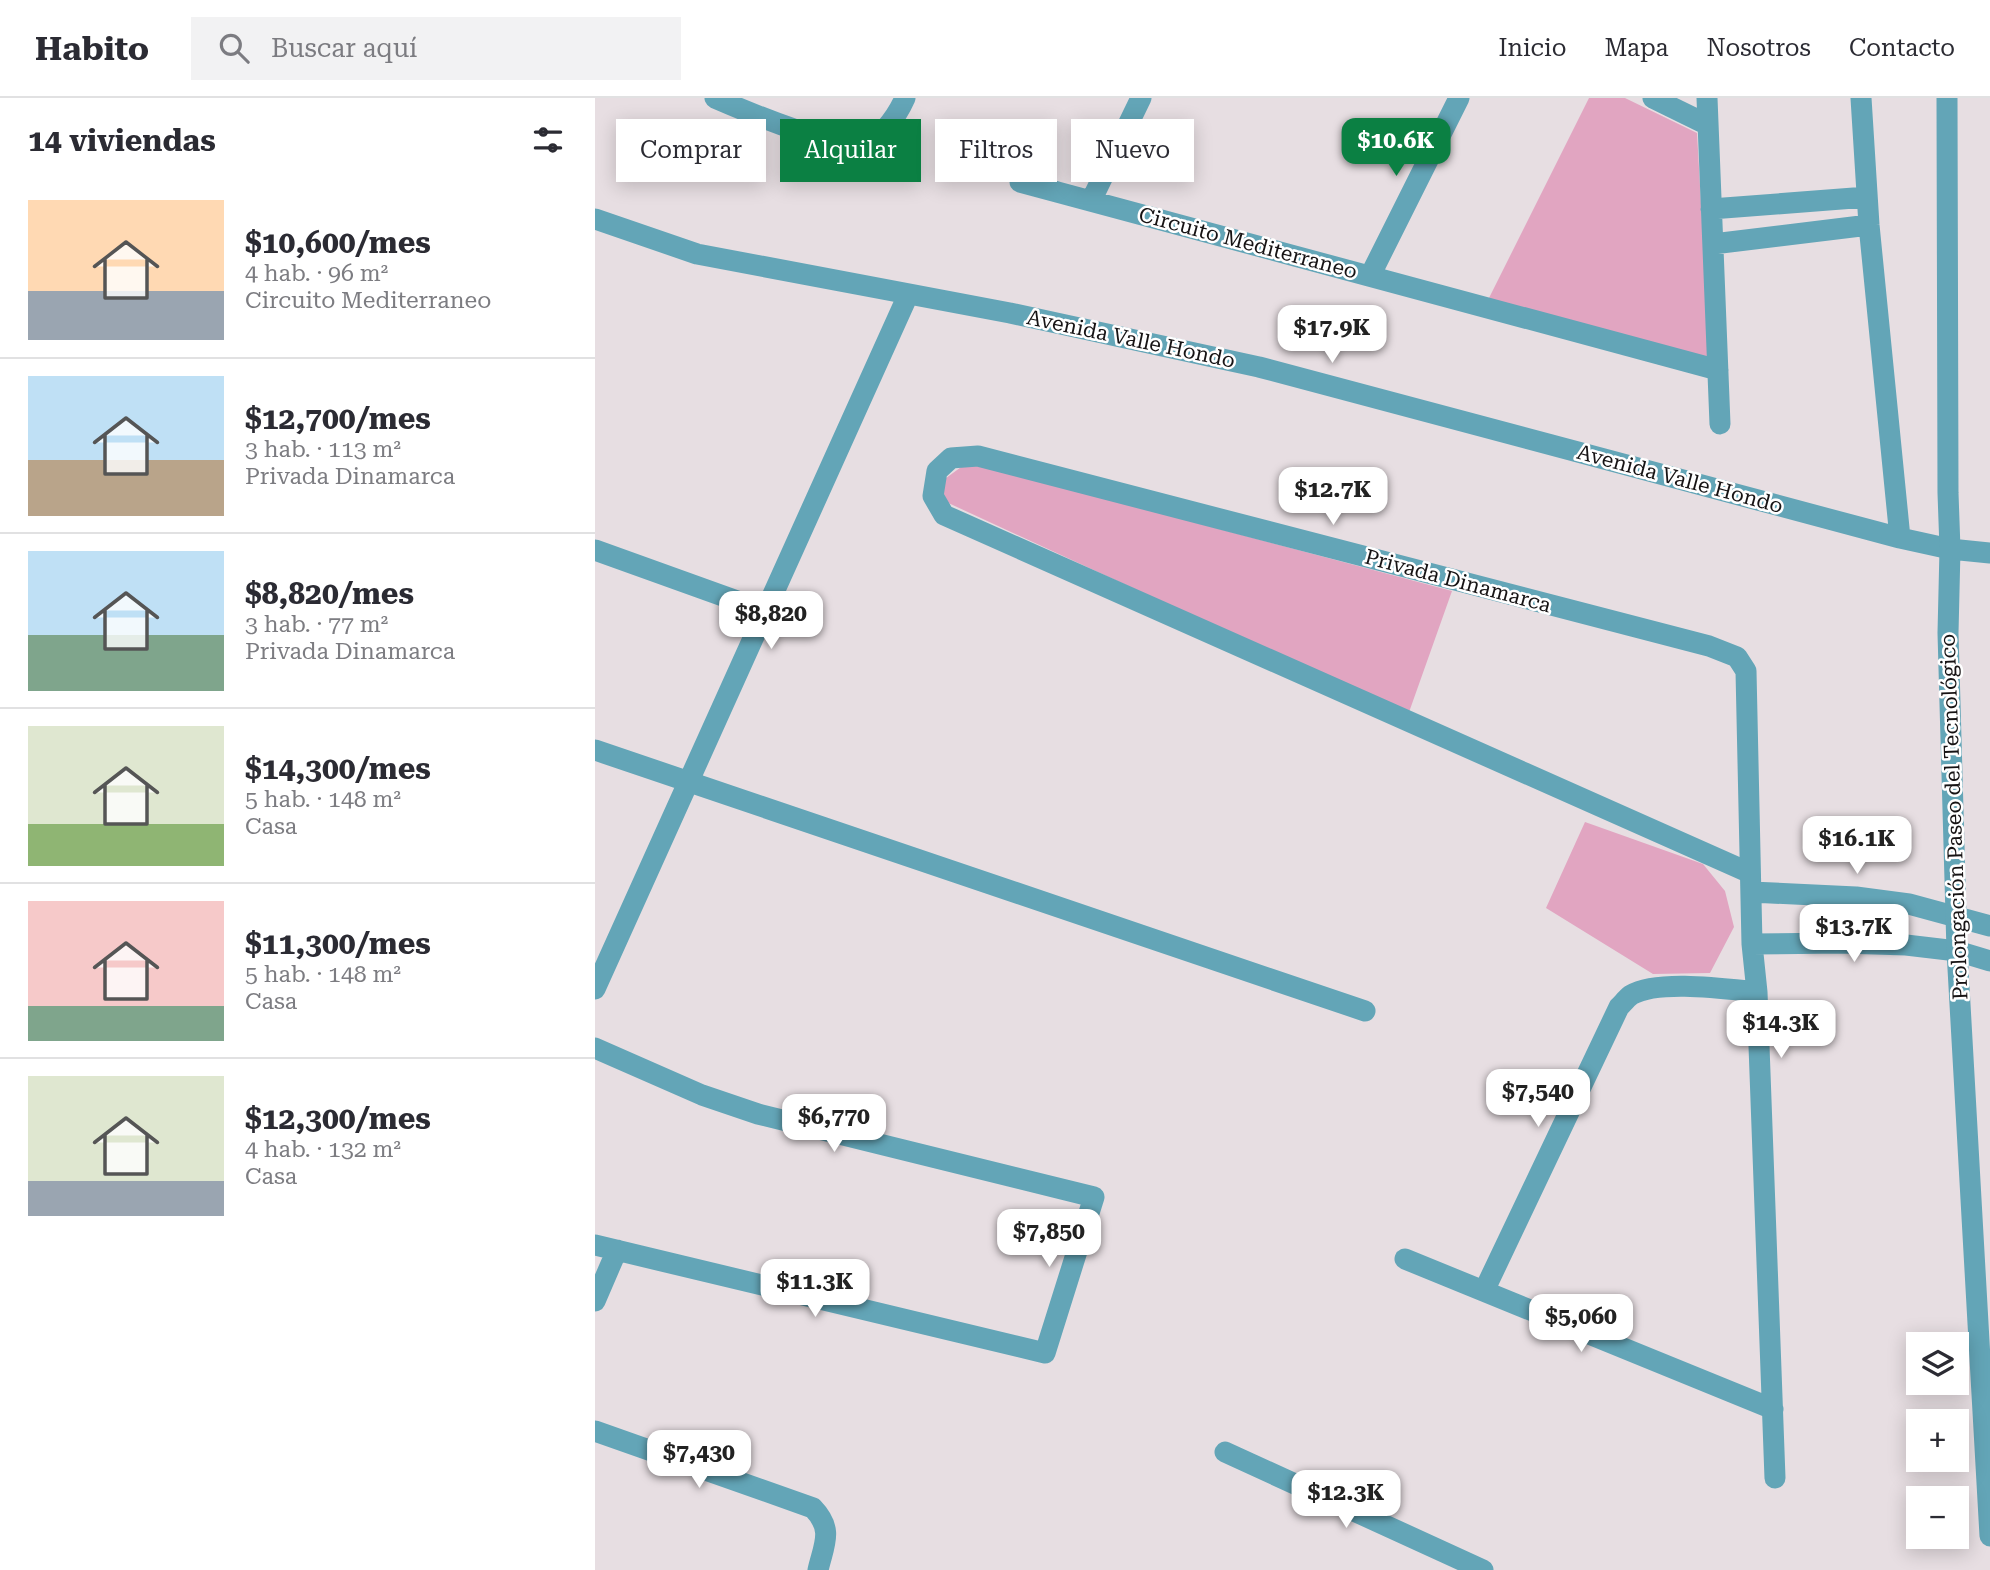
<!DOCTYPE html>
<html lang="es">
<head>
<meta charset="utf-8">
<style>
  body { margin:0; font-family:"Roboto Serif",serif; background:#f2f2f3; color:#2b2b33; height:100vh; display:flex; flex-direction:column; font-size:26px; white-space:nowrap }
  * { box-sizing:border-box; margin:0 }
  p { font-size:23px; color:#7c7c81 }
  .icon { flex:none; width:38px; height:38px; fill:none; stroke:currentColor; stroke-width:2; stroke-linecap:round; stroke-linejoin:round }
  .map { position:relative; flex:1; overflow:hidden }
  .drawer { display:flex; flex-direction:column; background:#fff; width:595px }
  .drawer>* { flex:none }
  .top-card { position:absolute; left:21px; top:21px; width:665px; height:63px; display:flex; gap:14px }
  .controls { position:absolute; left:1311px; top:1234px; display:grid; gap:14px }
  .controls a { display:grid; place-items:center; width:63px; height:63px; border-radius:0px; background:#fff; box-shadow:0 4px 18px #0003; font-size:35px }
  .price { position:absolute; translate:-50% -60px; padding:0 16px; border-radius:14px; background:#fff; color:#222; font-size:23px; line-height:46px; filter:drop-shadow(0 2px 4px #0008) }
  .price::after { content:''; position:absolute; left:50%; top:42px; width:21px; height:16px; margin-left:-10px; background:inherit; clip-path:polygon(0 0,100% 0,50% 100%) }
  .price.active { background:#0b8043; color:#fff }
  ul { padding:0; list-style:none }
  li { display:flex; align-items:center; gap:21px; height:175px; padding:0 28px }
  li+li { border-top:2px solid #e1e1e2 }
  li span { display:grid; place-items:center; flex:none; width:196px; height:140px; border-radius:0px; color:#555 }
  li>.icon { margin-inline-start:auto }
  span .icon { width:84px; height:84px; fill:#fffc; stroke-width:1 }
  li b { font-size:30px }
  h2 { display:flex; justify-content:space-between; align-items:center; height:84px; padding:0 28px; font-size:30px }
  .pill { padding:0 24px; border-radius:0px; background:#fff; box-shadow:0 4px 18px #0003; font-size:24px; line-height:63px }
  .pill.active { background:#0b8043; color:#fff }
  header { display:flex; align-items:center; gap:42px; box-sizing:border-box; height:98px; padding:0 35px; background:#fff; border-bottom:2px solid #e1e1e2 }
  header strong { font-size:33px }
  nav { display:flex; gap:38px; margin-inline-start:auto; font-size:24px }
  .search { width:490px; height:63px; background:#f2f2f3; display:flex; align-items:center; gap:18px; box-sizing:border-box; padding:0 24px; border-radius:0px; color:#7c7c81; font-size:26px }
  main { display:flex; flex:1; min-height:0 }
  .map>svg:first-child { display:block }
  .green { fill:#e1a5c1 }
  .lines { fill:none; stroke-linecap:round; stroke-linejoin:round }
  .minor { stroke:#63a5b7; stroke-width:21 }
  .tertiary { stroke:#63a5b7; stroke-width:21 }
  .labels { text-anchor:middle; stroke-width:5; stroke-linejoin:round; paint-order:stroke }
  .street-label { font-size:21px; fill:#161314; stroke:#fff }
</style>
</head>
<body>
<header>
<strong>Habito</strong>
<div class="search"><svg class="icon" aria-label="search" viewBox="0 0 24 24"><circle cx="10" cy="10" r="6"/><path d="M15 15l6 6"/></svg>Buscar aquí</div>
<nav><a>Inicio</a><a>Mapa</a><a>Nosotros</a><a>Contacto</a></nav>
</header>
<main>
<section class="drawer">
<h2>14 viviendas<svg class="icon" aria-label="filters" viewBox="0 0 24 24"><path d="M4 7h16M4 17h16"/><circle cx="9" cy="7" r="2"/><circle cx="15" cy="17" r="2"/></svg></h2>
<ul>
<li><span style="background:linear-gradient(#ffd9b3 65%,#9aa5b1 0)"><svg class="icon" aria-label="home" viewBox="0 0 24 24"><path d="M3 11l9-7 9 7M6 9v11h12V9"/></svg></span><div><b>$10,600/mes</b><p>4 hab. · 96 m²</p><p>Circuito Mediterraneo</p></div></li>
<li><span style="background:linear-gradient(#bfe0f5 60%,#b9a48a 0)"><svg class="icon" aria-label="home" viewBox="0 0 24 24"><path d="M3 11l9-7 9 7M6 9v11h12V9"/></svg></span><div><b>$12,700/mes</b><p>3 hab. · 113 m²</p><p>Privada Dinamarca</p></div></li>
<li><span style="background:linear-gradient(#bfe0f5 60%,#7fa58c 0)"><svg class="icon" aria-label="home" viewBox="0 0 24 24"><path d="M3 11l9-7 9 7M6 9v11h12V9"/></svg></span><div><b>$8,820/mes</b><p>3 hab. · 77 m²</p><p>Privada Dinamarca</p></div></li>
<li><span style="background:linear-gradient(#dfe7d0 70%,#8fb573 0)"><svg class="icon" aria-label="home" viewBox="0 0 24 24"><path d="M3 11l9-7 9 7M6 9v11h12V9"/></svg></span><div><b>$14,300/mes</b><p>5 hab. · 148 m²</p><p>Casa</p></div></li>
<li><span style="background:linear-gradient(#f6c9c9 75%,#7fa58c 0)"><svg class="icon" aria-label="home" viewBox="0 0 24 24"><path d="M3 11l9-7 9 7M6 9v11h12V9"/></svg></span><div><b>$11,300/mes</b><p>5 hab. · 148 m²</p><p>Casa</p></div></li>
<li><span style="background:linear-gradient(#dfe7d0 75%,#9aa5b1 0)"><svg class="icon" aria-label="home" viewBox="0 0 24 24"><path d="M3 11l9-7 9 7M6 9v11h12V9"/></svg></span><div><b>$12,300/mes</b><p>4 hab. · 132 m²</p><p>Casa</p></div></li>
</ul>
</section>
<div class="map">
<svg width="1395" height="1472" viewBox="0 0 1395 1472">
  <rect width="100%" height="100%" fill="#e7dee2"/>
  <path class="green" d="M994,0H1030L1102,35L1115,263L893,202Z
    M373,364L857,493L813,617L349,403L347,383Z
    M990,724L1108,766L1130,793L1139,829L1115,875L1058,876L951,810Z"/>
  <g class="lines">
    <path class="minor" d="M120,0C157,16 191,30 230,41C240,44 253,49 262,48C284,45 302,18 310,0
      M1058,0L1113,27
      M1112,0L1125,326
      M1266,0L1274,127L1305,440
      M425,84L1123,272
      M496,103L546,0
      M1116,111L1272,99
      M0,121L102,156L415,215L664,269L1305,440L1355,451
      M1118,146L1274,127
      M775,178L864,0
      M0,452L170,513
      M0,652L770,913
      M1155,775L349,417L338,398L342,373L356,360L383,358L1114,548L1142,559L1151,573L1157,846L1162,894L1180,1380
      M1156,794L1261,799L1314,806L1395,828
      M1157,846L1248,845L1311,847L1362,853L1395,863
      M0,891L313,197
      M0,950L107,997L163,1016L499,1099L450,1255L0,1147
      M810,1161L1178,1311
      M889,1193L1024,909C1028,905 1032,900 1036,897C1063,881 1132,891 1162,894
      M0,1203L22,1152
      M0,1333L218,1410C239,1432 229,1446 223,1472
      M630,1354L888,1472"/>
    <path class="tertiary" d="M1352,0L1353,395L1355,451L1353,535L1362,853L1395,1438
      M1355,451L1395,455"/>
  </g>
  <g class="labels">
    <g class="street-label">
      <text transform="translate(653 145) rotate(15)" y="7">Circuito Mediterraneo</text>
      <text transform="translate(536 241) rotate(12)" y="7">Avenida Valle Hondo</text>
      <text transform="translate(1085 381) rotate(15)" y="7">Avenida Valle Hondo</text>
      <text transform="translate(863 483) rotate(15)" y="7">Privada Dinamarca</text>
      <text transform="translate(1359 719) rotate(-92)" y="7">Prolongación Paseo del Tecnológico</text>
    </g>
  </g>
</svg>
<div class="controls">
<a><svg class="icon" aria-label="layers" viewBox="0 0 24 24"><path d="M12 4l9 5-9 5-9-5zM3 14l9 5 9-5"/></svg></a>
<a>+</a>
<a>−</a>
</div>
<b class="price active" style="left:801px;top:80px">$10.6K</b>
<b class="price" style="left:737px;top:267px">$17.9K</b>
<b class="price" style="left:738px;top:429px">$12.7K</b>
<b class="price" style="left:176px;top:553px">$8,820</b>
<b class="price" style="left:1262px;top:778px">$16.1K</b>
<b class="price" style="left:1259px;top:866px">$13.7K</b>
<b class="price" style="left:1186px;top:962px">$14.3K</b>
<b class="price" style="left:943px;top:1031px">$7,540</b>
<b class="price" style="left:239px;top:1056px">$6,770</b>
<b class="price" style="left:454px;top:1171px">$7,850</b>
<b class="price" style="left:220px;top:1221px">$11.3K</b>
<b class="price" style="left:986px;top:1256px">$5,060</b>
<b class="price" style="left:104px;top:1392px">$7,430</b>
<b class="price" style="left:751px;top:1432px">$12.3K</b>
<div class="top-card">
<a class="pill">Comprar</a>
<a class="pill active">Alquilar</a>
<a class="pill">Filtros</a>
<a class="pill">Nuevo</a>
</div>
</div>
</main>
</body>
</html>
